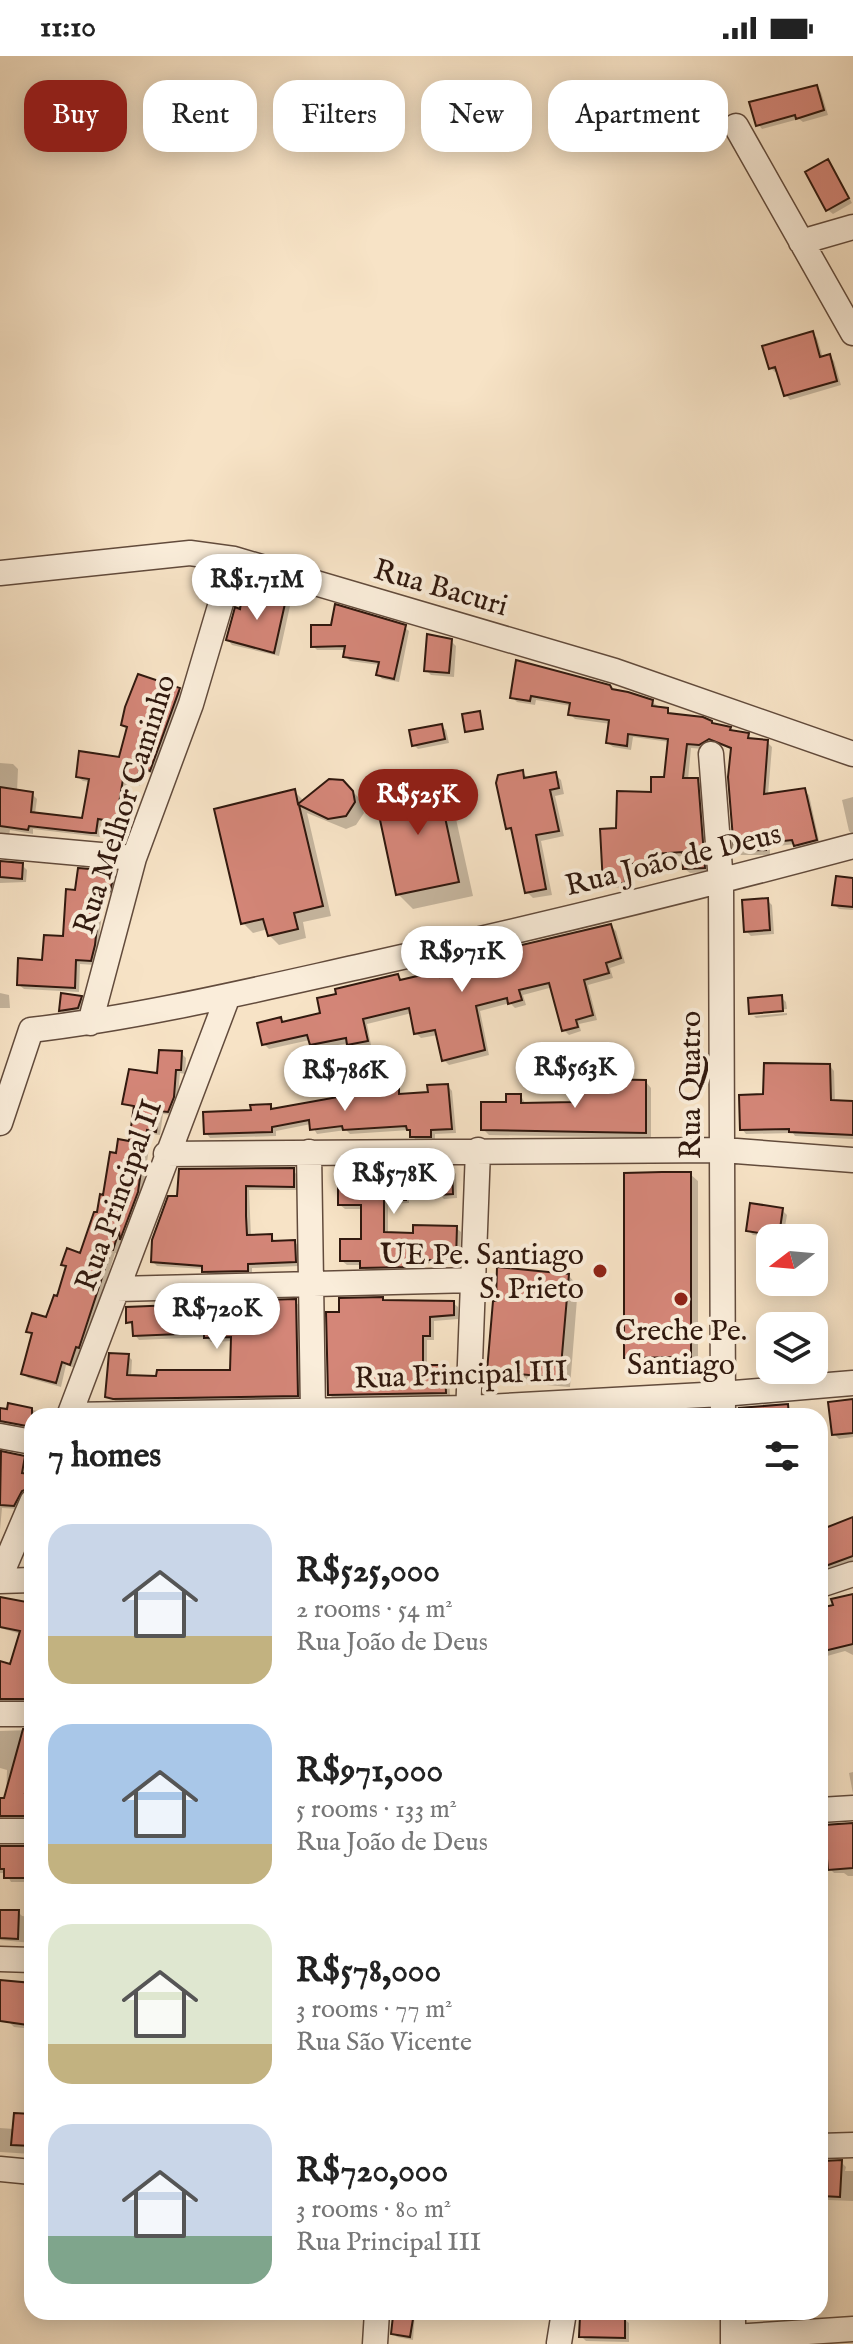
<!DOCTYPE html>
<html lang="en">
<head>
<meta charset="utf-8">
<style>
  body { margin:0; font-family:"IM FELL English",serif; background:#f6f6f6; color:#222; height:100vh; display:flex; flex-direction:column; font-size:30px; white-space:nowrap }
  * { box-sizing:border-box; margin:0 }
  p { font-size:26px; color:#767676 }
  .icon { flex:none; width:44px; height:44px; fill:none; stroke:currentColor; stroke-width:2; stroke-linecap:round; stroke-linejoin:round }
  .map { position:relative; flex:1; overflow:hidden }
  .details { position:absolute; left:24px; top:1352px; width:804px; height:912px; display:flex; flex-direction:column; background:#fff; border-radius:24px; box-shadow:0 4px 20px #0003 }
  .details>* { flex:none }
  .guide { position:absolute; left:24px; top:24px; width:806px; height:72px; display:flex; gap:16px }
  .needle { width:52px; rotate:254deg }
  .controls { position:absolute; left:756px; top:1168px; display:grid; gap:16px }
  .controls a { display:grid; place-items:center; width:72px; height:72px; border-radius:16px; background:#fff; box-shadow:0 4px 20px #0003; font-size:40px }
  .price { position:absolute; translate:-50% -68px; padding:0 18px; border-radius:28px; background:#fff; color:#222; font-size:26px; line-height:52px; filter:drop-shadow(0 2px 4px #0008) }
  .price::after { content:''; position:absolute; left:50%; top:48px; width:24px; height:18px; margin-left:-12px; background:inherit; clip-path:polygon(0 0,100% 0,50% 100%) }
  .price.on { background:#8f2418; color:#fff }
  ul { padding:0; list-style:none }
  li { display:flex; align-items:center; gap:24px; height:200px; padding:0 24px }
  li span { display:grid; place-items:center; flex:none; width:224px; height:160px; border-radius:24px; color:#555 }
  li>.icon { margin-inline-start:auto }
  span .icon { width:96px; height:96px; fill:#fffc; stroke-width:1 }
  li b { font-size:34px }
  h2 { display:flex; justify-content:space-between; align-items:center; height:96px; padding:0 24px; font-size:34px }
  .tag { padding:0 28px; border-radius:24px; background:#fff; box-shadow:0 4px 20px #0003; font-size:28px; line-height:72px }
  .tag.on { background:#8f2418; color:#fff }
  .status { display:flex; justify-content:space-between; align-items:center; height:56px; padding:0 40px; background:#fff; direction:ltr }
  .status svg { height:22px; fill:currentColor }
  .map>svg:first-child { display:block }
  .shadow { fill:#0003 }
  .building { fill:#d48678; stroke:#30180e; stroke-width:2 }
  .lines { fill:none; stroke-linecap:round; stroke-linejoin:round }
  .minor-casing { stroke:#624b3c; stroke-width:27 }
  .minor { stroke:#faedda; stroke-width:24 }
  .poi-dot { fill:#8f2418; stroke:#faedda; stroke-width:3 }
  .labels { text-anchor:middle; stroke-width:8; stroke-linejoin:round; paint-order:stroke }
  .street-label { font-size:30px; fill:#30180e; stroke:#faedda }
  .poi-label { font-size:30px; fill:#30180e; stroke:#faedda; text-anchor:end }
</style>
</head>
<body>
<div class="status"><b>11:10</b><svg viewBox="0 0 49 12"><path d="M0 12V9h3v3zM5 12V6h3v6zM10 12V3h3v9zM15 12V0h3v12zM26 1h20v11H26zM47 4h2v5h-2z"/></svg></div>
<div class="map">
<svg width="853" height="2288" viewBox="0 0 853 2288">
  <rect width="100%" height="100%" fill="#f7e3c6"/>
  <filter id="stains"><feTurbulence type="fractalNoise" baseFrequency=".0025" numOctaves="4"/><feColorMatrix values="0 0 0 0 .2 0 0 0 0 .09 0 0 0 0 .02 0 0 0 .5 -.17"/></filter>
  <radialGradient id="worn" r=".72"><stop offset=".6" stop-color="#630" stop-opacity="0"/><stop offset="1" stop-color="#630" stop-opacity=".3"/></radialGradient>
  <path class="shadow" d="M816,31L821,36L828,59L803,66L799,63L762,73L758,68Z
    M832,110L852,147L833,158L828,154Z
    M813,278L817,282L823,302L829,300L834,305L841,329L790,344L786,339L779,315L775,316L770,312Z
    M285,545L290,550L279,600L232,589L228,584Z
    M404,571L409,575L399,626L382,623L378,618L380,609L350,605L345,600L346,594H317L313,590Z
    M451,585L456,590L454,621L431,619L426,614Z
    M518,607L652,646L673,660L730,673L748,679L753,685L767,686L772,691L768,739L804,735L809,739L820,789L800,794L795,788L770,791V799H740L736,795L733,694L715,687L705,693L691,692L688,724H697L702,729L709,816L690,817L685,813L684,800L658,802V811L628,812L629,831L610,832L605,828L617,774L666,723L670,686L633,681L631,694L613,691L608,687L611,668L575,663L570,658L571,650L536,644L535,649L517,646L512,641Z
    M179,634L184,638L155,718L144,715L140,730L128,726L120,770L102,767L100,781L33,773V778L10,774L9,779L0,780V707L13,708L18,713L17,736L32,738L37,743L35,758L84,764L90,726L83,725L78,721L121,704L128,674L123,669Z
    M441,670L446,674L449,687L418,693L414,689Z
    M522,716L529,723L555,718L561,724L564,738L555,740L564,780L541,785L552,839L533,842L527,836L515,779L508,772Z
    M434,717L449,731L473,840L413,853L398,838L415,739Z
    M348,731L358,741L364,757L356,769L346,773L307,757L331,860L303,866L306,882L279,889L269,879L268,873L253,877L243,867L294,735L304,745Z
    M853,741V779L849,775L842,744Z
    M0,806L22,809L27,814L26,826L0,827Z
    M114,817L119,822L114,838L105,837L95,909L80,908L79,936L24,933L19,929L65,883L77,836Z
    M853,824V854L839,853L834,848Z
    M767,844L772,849L774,878L751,880L746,875Z
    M611,870L616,875L625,907L610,912L613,922L588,929L597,964L579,968L581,975L569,979L564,974L553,931L523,939L526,949L515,952L510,947L480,955L489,999L449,1009L444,1004L438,979L421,982L416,977L412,957L367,968L371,989L354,993L349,987L316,993L310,984L269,993L264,988L281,963L285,967L322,959L397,920L403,925L438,917L444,923Z
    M0,937L9,939L10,952H0Z
    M81,941L85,946L83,956L65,959L61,954Z
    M781,941L786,946L787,953L751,957L750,944Z
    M787,957V959L756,962L754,960Z
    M181,997L186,1002L185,1018L180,1017L177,1047L173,1059L163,1058L160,1079L151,1078L142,1141L125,1186L122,1183L117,1198L115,1197L86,1288L75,1312L66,1309L61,1331L28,1322L23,1317L33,1280L28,1275L47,1264L58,1243L68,1212L64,1208L82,1199L118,1100L131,1087L135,1053L124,1047Z
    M830,1010L834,1015L835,1046L853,1047V1083L795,1080L793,1077L746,1078L742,1073L765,1040Z
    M593,1022L597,1025L646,1026L651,1032V1082L489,1079L483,1073L508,1048L521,1040L526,1049L576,1048Z
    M448,1030L452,1035L456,1077L435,1078V1085H416L410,1074L350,1078L346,1074L317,1078L311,1068L276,1075V1080L210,1082L206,1077L270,1050L275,1054L340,1043L355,1036L358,1040L398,1035L402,1039L430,1038Z
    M452,1113L456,1118L457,1142L444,1143L439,1138L409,1137V1147L388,1148V1178L415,1179L456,1172L461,1176L460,1208L412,1207V1214L367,1216L362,1209H347L342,1205L363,1185V1153H345L340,1149Z
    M293,1114L297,1119L298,1134H249L251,1181L271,1180L275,1185L295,1186L299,1191V1210L252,1212V1219L209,1220L204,1213L157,1210L153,1206L170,1142Z
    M690,1118L698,1125V1307L634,1309L626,1301Z
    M782,1154L787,1159L783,1182L753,1179L748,1174Z
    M568,1219L578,1230L570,1331L499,1325L489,1315Z
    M383,1243L385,1246L453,1247L458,1251V1263L434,1265V1284H427V1311H445L449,1315L450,1341L334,1343L330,1339L341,1258Z
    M295,1246L300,1250L301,1344L119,1347L107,1340L128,1300L132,1304L131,1321L232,1316L233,1285L211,1286L206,1281L139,1284L135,1279L134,1270L128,1266L173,1251L176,1255Z
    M853,1345V1381L839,1383L834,1378Z
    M10,1349L51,1358L54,1360H32V1373L8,1369L0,1372V1353L8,1355Z
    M3,1398L24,1402L28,1406L23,1444L19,1453L2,1452L0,1474V1413Z
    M853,1463V1505L820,1518V1477Z
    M32,1489V1513L27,1508Z
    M32,1540V1648H0V1607L11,1611L21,1578L0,1572V1543L27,1548L29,1541Z
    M853,1540V1599L845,1595L820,1602V1554L835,1550Z
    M32,1674V1764L0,1765V1743H6L7,1714L0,1712V1675Z
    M853,1716V1738L849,1717Z
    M853,1768V1820H848L844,1817H834L830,1813Z
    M0,1792H32V1826H11L6,1817H0Z
    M0,1856H18L22,1860L32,1861V1887L0,1884Z
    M0,1926L32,1929V1973L14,1971L8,1965L0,1963Z
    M32,2060V2098L0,2096V2072L14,2073Z
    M841,2106L846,2111L845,2115H853V2145L828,2144L824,2139Z
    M396,2256H415L413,2284L397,2281L393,2277Z
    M624,2263L629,2267V2286L586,2285L581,2280Z"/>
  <path class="building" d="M817,29L824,54L796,63L795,59L756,70L749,46Z
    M828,103L849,142L826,155L805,116Z
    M813,275L820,301L830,298L837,325L784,340L775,311L769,313L762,290Z
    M243,535L286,543L274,597L226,584L235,551L240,553Z
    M335,548L406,569L394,623L376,619L379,606L343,601L345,590L311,591V569H331Z
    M427,578L452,583L449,617L424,615Z
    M516,604L610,629L612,633L628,636L653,644L652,650L668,652V657L703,661L712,665V667L731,671L730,674L749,677L748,682L768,684L764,738L805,732L817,784L794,790L792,784L766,787V794L734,795L728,721L731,692L709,683L699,689L687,688L683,722H698L705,812L683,813L682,796L654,798L655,807L624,808L625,827L603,829L600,773L616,772L617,735L651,736V721H664L668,683L628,678L627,690L606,687L609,664L568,659L570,647L531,640L530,645L510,642Z
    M138,618L180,632L150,715L140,712L136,726L123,723L116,766L98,763L96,777H91L29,770L28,774L0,770V731L33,736L31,756L82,762L89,723L76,721L79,695L119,701L127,671L121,669L125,651Z
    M480,655L483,673L465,676L462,658Z
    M442,668L445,683L412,690L409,674Z
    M523,714L524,722L556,716L559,732L550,734L559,775L536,779L546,833L525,837L511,772L506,773L496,727L498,719Z
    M435,715L459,826L396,839L376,745L413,737L409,720Z
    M329,723L343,724L353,735L355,746L346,760L328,763L299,749L323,850L294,857L298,873L268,880L263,863L241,868L214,753L295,733L298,748Z
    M0,805L23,807L22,823L0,821Z
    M78,812L115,815L110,835L101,833L95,889L91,905L76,904L75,932L17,929L18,902L42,904L44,879L63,880L66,833L75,834Z
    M836,820L853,822V851L832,849Z
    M768,842L770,874L744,876L742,844Z
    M611,868L621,902L606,907L609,917L584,924L593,959L576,964L578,971L562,975L549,927L519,934L522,944L508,948L507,942L476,950L485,994L442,1005L435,974L414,978L409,952L363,963L368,985L347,989L346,982L310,989L307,979L262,989L257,967L281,961L282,966L320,957L317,942L336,938L335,933L398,918L400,924L439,915L440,921L470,914L469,910L490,904L488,897Z
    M61,937L82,940L78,952L59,955Z
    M782,939L783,955L749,958L748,942Z
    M159,994L182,995L181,1014H176L174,1041L168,1056L159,1055L156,1076L147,1074L138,1136L120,1184L119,1175L113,1194H111L79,1292L76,1291L70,1309L62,1306L56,1327L21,1318L32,1277L26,1276L32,1257L46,1261L54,1239L57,1240L66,1210L61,1209L67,1192L80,1197L94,1156H97L100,1138L103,1139L110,1096L116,1097L118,1083L129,1085L134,1050L122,1048L129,1013L157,1017Z
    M764,1007L830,1008L831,1044L853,1045V1079L789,1076V1073L740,1074L739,1039L763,1038Z
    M575,1020H594V1023L646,1024V1077L481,1074V1046H506V1038H521V1047L574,1046Z
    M448,1028L452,1073L431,1074V1081H410V1074H407L406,1070L343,1074L342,1070L310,1074L309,1064L272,1071V1076L204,1078L203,1056L251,1054L250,1049L271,1048V1053L338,1041L337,1037L355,1034L356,1038L399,1033V1038L428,1036L427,1029Z
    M452,1111L453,1138L437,1139V1134L405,1133L406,1144H384V1176L413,1177V1169L457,1170L456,1204H408V1211L360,1212V1205H340V1183H361V1149H338V1112Z
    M294,1112V1131L246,1130V1160L247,1179L272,1178V1185L295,1184L296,1206L248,1208V1215L202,1216V1210L151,1206L152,1184L168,1140H177L179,1113Z
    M662,1116H691V1301L624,1302V1117Z
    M750,1147L783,1152L779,1180L746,1175Z
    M497,1211L569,1218L560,1322L487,1315L493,1245H496Z
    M383,1241V1244L454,1245V1259L430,1261V1280H423V1309H445L446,1337L328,1339L326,1256H339V1242Z
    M296,1243L298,1340L113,1343L105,1341L109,1297L129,1298L127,1319L156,1320L157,1314H230L231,1281L204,1282V1277L133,1280L132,1266L126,1267V1251L174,1249V1253L203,1252L202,1246Z
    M853,1343V1377L832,1379L828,1346Z
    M8,1347L32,1352V1371L0,1365V1352L7,1353Z
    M788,1348L789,1360H740L739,1352Z
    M1,1395L25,1400L22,1417L32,1418V1431L22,1435L14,1450L0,1449Z
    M853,1461V1500L820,1512V1474Z
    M853,1538V1588L820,1596V1552L833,1549L831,1543Z
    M0,1541L32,1547V1643H0V1605L10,1608L20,1575L0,1571Z
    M23,1673H32V1712L25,1737L32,1738V1760H0V1742H4Z
    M853,1767V1812L828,1814L824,1769Z
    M0,1790H32V1822H4V1813H0Z
    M0,1854H19L18,1883L0,1882Z
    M0,1924L32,1927L28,1969L0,1965Z
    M14,2057L32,2058V2090L11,2089Z
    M842,2104L840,2141L822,2140L823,2105Z
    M393,2260L413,2263L410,2281L391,2278Z
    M580,2260L625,2261V2282L579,2281Z"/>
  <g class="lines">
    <defs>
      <path id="minor" d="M736,70L853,277
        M801,186L853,171
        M0,517L190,497L234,503L615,615L853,698
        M711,698L721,826L723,1360
        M0,790L134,802
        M90,967L134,802L191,648L234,503
        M0,1067L31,974C141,961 250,935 358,911C524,874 689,834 853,790
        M309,1096L313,1355
        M166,1098L723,1094L853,1104
        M117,1233L473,1224
        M70,1359L468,1352L722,1338L853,1327
        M69,1360L228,940
        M468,1360L478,1094
        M0,1380L32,1386
        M0,1521L32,1446
        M0,1525L32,1524
        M820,1529L853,1518
        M0,1658H32
        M820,1754L853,1752
        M0,1775H32
        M0,1903L32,1904
        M820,2090L853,2089
        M0,2113L32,2116
        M733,2256V2288
        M733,2281L853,2273
        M559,2287L564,2256
        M375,2288L377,2256"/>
    </defs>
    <use href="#minor" class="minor-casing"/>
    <use href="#minor" class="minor"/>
  </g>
  <g class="poi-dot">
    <circle cx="600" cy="1215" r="8"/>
    <circle cx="681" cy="1243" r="8"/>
  </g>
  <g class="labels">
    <g class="street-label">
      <text transform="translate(441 531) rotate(16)" y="10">Rua Bacuri</text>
      <text transform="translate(124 748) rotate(-72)" y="10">Rua Melhor Caminho</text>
      <text transform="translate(673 803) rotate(-14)" y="10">Rua João de Deus</text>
      <text transform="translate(690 1029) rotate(-90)" y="10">Rua Quatro</text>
      <text transform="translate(118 1139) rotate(-70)" y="10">Rua Principal II</text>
      <text transform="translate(461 1318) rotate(-2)" y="10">Rua Principal III</text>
    </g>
    <g class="poi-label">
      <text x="584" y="1208">UE Pe. Santiago<tspan x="584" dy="34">S. Prieto</tspan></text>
      <text x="681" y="1284" text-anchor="middle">Creche Pe.<tspan x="681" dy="34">Santiago</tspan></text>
    </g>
  </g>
  <rect width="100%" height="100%" filter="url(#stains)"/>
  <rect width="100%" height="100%" fill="url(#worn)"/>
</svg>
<div class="controls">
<a><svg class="needle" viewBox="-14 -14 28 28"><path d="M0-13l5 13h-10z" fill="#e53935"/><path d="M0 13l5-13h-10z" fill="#767676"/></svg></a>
<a><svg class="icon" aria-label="layers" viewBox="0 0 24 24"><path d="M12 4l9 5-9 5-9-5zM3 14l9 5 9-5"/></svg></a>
</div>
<b class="price" style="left:257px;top:566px">R$1.71M</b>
<b class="price on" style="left:418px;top:781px">R$525K</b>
<b class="price" style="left:462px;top:938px">R$971K</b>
<b class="price" style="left:575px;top:1054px">R$563K</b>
<b class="price" style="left:345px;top:1057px">R$786K</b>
<b class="price" style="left:394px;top:1160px">R$578K</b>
<b class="price" style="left:217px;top:1295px">R$720K</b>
<div class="guide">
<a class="tag on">Buy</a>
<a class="tag">Rent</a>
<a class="tag">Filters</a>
<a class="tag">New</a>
<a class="tag">Apartment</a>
</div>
<section class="details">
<h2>7 homes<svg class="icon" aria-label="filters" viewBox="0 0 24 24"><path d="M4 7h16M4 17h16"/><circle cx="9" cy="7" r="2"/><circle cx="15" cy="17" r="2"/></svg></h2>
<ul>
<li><span style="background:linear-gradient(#c9d6e8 70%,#c2b280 0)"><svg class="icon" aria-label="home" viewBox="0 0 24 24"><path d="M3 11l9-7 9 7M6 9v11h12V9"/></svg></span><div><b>R$525,000</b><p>2 rooms · 54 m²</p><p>Rua João de Deus</p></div></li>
<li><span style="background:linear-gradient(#a9c7e8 75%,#c2b280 0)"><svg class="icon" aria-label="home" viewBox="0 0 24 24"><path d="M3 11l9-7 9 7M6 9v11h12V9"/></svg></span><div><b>R$971,000</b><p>5 rooms · 133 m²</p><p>Rua João de Deus</p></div></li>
<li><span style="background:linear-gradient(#dfe7d0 75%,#c2b280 0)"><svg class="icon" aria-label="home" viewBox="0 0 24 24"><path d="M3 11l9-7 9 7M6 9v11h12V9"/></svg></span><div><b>R$578,000</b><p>3 rooms · 77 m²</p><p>Rua São Vicente</p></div></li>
<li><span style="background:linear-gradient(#c9d6e8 70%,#7fa58c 0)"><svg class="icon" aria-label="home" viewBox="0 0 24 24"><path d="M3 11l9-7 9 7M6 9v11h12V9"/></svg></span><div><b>R$720,000</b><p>3 rooms · 80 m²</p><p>Rua Principal III</p></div></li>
</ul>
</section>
</div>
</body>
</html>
